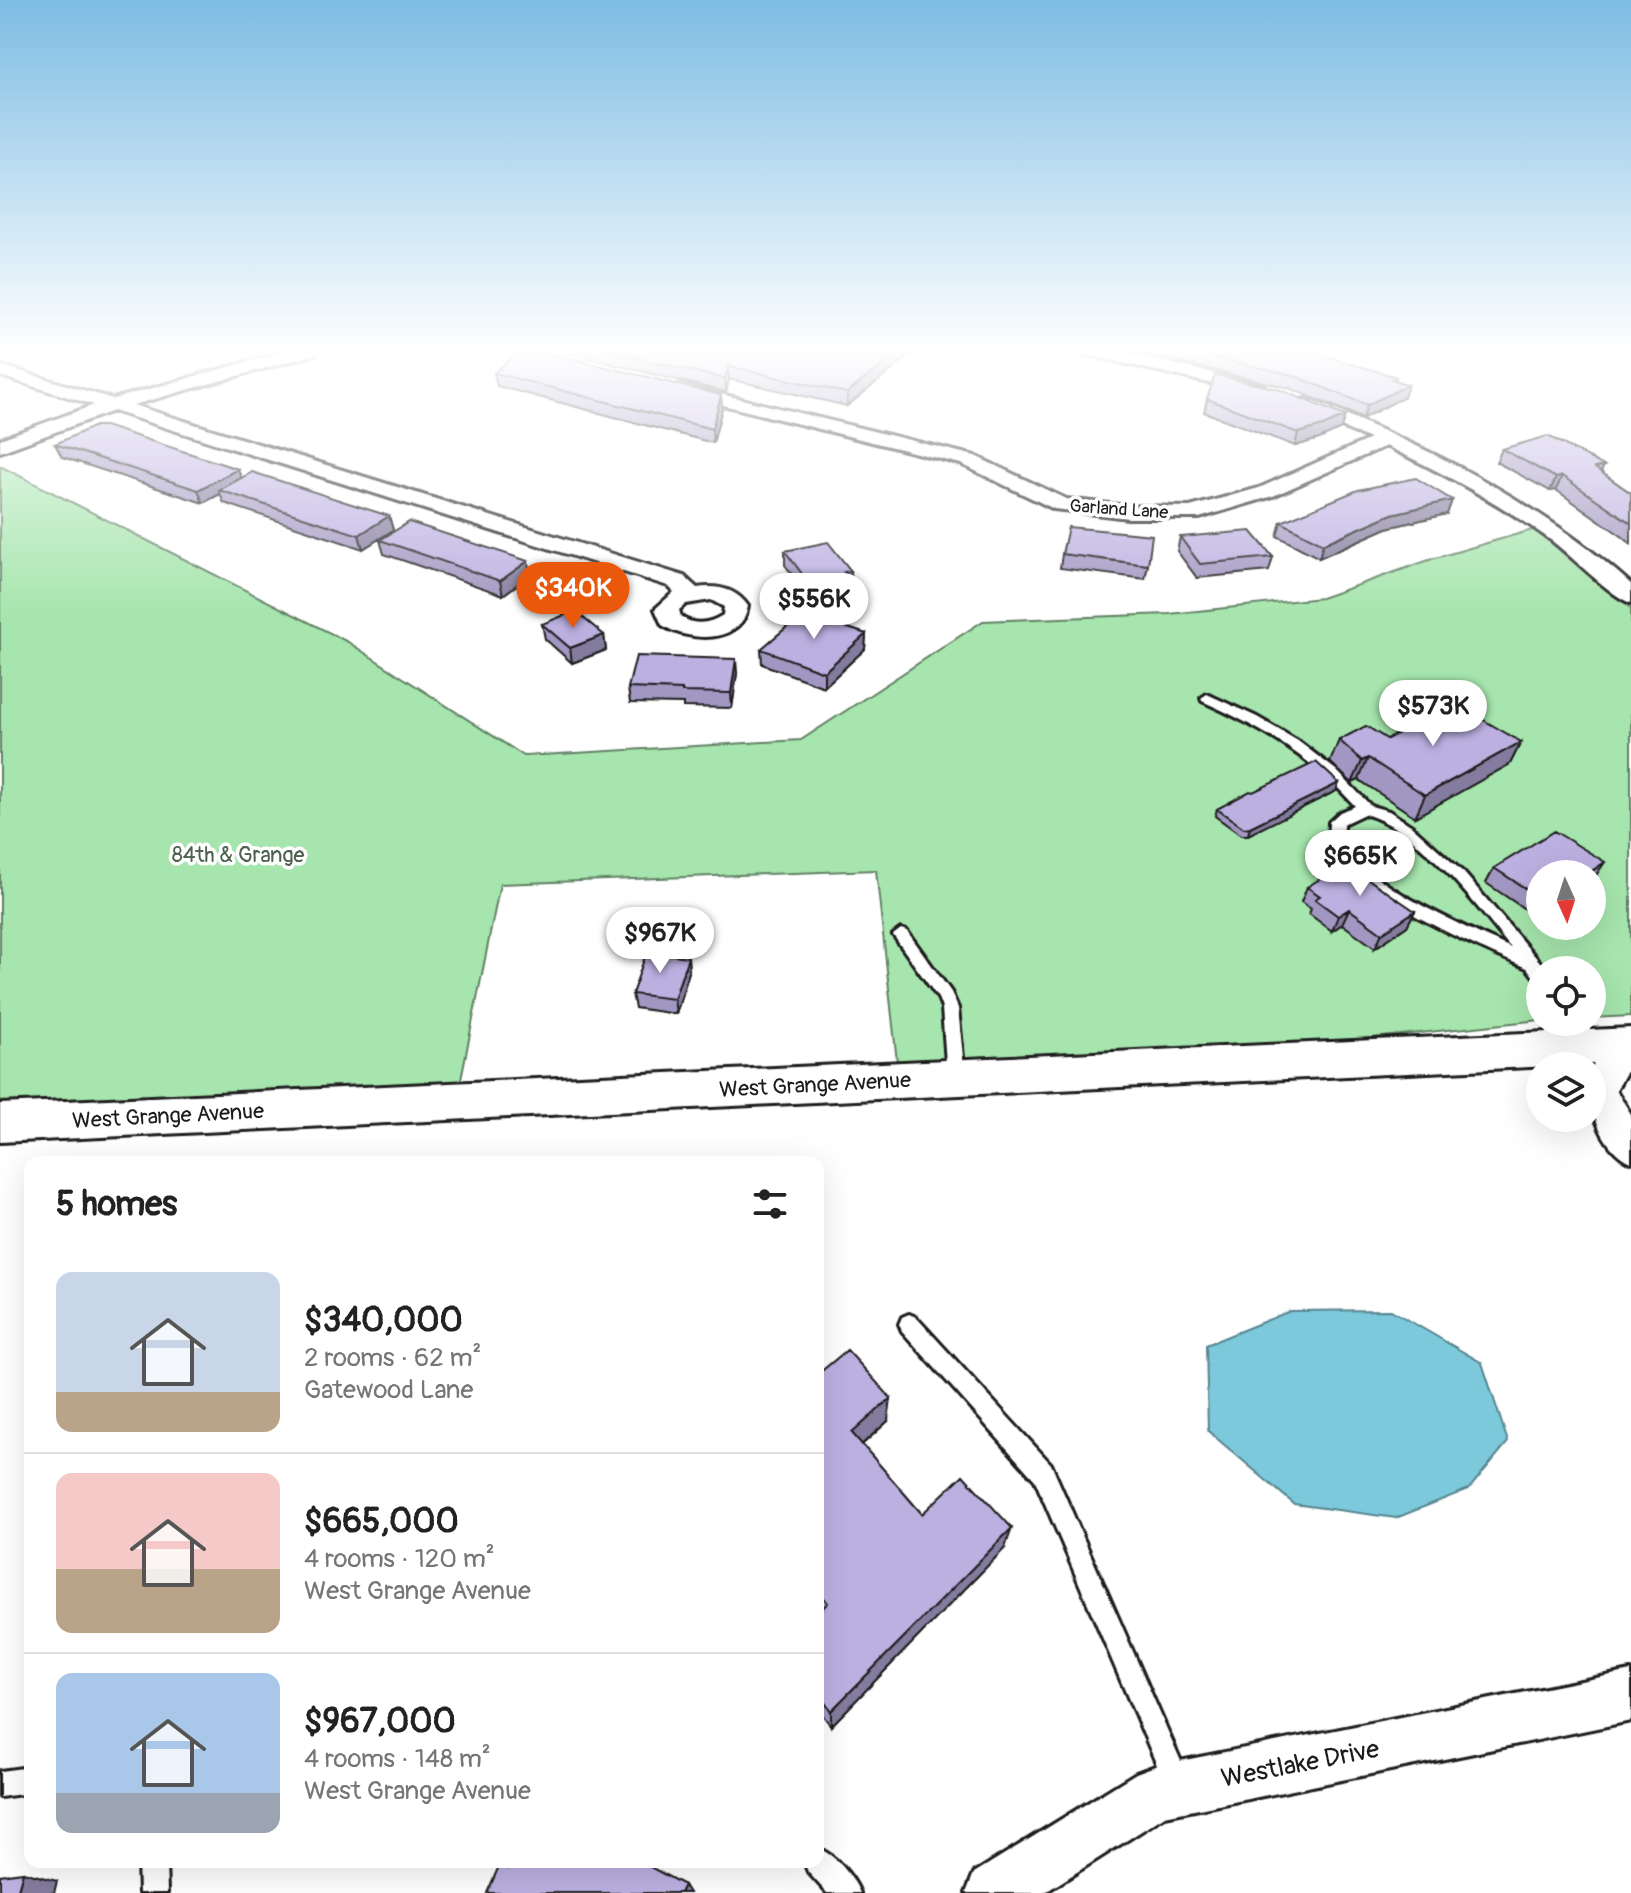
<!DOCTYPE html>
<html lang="en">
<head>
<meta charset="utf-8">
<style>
  body { margin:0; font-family:Pangolin,sans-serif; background:#f6f6f6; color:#222; height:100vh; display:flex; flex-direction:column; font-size:30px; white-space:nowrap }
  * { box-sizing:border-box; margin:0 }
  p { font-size:26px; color:#767676 }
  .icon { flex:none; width:44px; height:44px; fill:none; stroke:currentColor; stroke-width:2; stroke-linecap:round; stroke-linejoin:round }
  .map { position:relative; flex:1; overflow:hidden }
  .details { position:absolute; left:24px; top:1156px; width:800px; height:712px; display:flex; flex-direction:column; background:#fff; border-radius:16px; box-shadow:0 8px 32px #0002 }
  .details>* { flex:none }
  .needle { width:52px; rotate:177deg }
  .controls { position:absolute; left:1526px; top:860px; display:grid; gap:16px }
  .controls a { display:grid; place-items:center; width:80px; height:80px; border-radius:50%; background:#fff; box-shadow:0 8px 32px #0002; font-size:40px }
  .price { position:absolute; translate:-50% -68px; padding:0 18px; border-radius:28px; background:#fff; color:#222; font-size:26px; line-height:52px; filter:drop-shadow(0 2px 4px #0008) }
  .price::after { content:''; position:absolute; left:50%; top:48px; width:24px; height:18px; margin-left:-12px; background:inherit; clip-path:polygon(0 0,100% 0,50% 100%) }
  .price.on { background:#ea580c; color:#fff }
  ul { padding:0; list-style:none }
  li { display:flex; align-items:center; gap:24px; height:200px; padding:0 32px }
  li+li { border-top:2px solid #e0e0e0 }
  li span { display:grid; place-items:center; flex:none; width:224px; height:160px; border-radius:16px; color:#555 }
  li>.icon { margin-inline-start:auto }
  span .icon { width:96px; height:96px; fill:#fffc; stroke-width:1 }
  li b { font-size:34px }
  h2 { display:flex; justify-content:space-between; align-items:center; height:96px; padding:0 32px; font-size:34px }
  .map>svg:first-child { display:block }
  .green { fill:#a6e5ad; stroke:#618064; stroke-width:2; fill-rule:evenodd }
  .water { fill:#7dc9dc; stroke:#56848f; stroke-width:2 }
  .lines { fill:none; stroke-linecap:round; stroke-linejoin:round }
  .service-casing { stroke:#1c1c1c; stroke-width:6 }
  .minor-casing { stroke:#1c1c1c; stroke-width:6 }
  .tertiary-casing { stroke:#1c1c1c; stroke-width:6 }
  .service { fill:#fff; fill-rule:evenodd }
  .minor { fill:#fff; fill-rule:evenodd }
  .tertiary { fill:#fff; fill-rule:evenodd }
  .wall { fill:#a297c2; stroke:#1c1c1c; stroke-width:2 }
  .shaded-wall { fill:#847b9e; stroke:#1c1c1c; stroke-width:2 }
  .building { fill:#bcb0e1; stroke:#1c1c1c; stroke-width:2 }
  .labels { text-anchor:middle; stroke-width:7; stroke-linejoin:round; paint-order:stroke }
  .far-street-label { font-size:18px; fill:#1c1c1c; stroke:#fff }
  .park-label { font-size:22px; fill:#4c624f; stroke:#fff }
  .street-label { font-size:22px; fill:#1c1c1c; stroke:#fff }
  .near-street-label { font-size:26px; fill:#1c1c1c; stroke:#fff }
</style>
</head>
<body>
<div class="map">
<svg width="1631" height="1893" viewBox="0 0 1631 1893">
  <rect width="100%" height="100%" fill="#fff"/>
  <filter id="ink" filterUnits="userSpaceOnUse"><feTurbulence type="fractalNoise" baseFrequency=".0125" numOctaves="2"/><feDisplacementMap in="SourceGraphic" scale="16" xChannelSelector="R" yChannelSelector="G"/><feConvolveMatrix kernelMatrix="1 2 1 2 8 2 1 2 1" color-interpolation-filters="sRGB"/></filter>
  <g filter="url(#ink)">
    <path class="green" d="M0,466L348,642L524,756L801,740L983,621L1169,614L1321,598L1432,559L1539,528L1605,582L1631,608V1016L1592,1018V970H1540V1020L1327,1043L897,1062L876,870L500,884L460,1084L0,1105ZM1540,874H1592V926H1540Z"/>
    <path class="water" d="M1391,1310L1482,1363L1508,1442L1469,1489L1396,1518L1294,1504L1208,1431L1206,1345L1290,1311Z"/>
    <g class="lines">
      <defs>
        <path id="service" d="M1207,694L1257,717L1298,741L1336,770L1371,806L1389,811L1412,826L1464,873L1546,969L1540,970V979L1534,977L1527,968C1481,949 1349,892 1330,846C1327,839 1329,830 1329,822L1340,812L1355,806C1313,758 1260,727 1202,701L1201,698ZM1364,814C1420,829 1475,904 1511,948C1467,928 1372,887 1347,848C1342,841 1343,832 1343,824Z
          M901,929L907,931L951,992L958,1008L965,1077L962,1082L956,1084L950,1082L947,1077L942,1008L938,998L893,935Z
          M1568,1022H1585L1601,1046L1598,1051H1586Z
          M909,1314L916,1317L1051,1464L1190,1782L1186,1791L1177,1795L1168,1791L1035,1480L902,1331L899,1324L902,1317Z
          M30,1767V1793L0,1797V1771Z
          M818,1848C835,1855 853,1876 860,1893H827L808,1872L804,1862H818Z
          M138,1862H166L167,1893H139Z"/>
        <path id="minor" d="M290,350H319L316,354L133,405L684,576L697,588C718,585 736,589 748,606C742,645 688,642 662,625L655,609L674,592L668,586L113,411L0,452V439L94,405L0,376V365L113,399ZM711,600L724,607L723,615C709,624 695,626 681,617L679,610L686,604Z
          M1081,350H1113L1263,385L1266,389L1257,394L1084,354Z
          M680,384L975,456L1066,499L1128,506L1190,507L1259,488L1370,439L1298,409L1296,405L1298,401L1305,399C1330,406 1355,419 1379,429C1469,468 1556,517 1631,584V603C1612,598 1568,552 1548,538C1498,502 1443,473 1386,446L1273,496L1199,518H1128L1054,509L961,464L674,393L671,389Z
          M1624,1031L1631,1034V1064L1616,1090L1631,1114V1162C1601,1151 1584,1099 1592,1069C1595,1058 1606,1045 1612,1035Z
          M1631,1671V1721L1165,1816L1044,1893H966L974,1873L1136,1773L1155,1766Z"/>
        <path id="tertiary" d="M1631,1028V1062L0,1142V1104Z"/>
      </defs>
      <use href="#service" class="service-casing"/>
      <use href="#minor" class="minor-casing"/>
      <use href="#tertiary" class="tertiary-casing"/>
      <use href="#service" class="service"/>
      <use href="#minor" class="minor"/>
      <use href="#tertiary" class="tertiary"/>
    </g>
    <path class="wall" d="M555,350H917L847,406L729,379L726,392Z
      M1139,350H1304L1396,377L1395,380L1408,385L1404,397L1363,418L1289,388L1149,355Z
      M494,373L721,395L722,408L713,443L497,386Z
      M1207,399L1341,429L1319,439L1295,446L1204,412Z
      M55,444L241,478L389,516L393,530L363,549L224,503L220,494L203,503L62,457Z
      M1502,449L1604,466L1601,472L1631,493V544L1623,537L1556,490L1550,491L1496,462Z
      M1452,500L1447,514L1387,528L1319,558L1277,536L1281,522Z
      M1180,537L1273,557L1269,571L1197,578L1177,551Z
      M380,540L530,575L503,595L384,554Z
      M785,551L851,581L852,597L815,605L785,565Z
      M1062,554L1148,565L1145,579L1060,568Z
      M542,624L604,635L606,650L572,663L545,639Z
      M844,624V627L866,634L865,649L824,687L762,664L761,649Z
      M737,673L732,708L683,707V704L630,703L628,688Z
      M1387,739L1521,742L1510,764L1415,817L1359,780L1352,783L1330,762L1339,740Z
      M1339,783L1336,791L1248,835H1241L1215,816L1217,809L1253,792Z
      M1494,868L1595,877L1540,874V913L1535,916L1486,883Z
      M1307,887L1415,911L1407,926L1375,948L1342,924L1332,931L1309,914L1311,909L1301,902Z
      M688,957L689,972L676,1014L635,1008L632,994Z
      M818,1374L888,1421L862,1445L922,1514L1005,1548L831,1726L818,1709V1612L820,1611L818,1609Z"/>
    <path class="shaded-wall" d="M902,350H917L847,406V393Z
      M728,366L729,379L726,392L725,379Z
      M1408,385L1404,397L1363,418L1367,405Z
      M721,395L722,408L713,443L712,429Z
      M1345,416L1341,429L1319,439L1295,446L1298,433Z
      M238,469L243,482L219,490L220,494L203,503L198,490Z
      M1562,476L1556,490L1550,491L1556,478Z
      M1452,500L1447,514L1387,528L1319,558L1323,544L1392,514Z
      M389,516L393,530L363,549L359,535Z
      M528,561L530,575L503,595L500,581Z
      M851,571L852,597L815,605V591L844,572Z
      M866,634L865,649L824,687V672Z
      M604,635L606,650L572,663L570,648Z
      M736,659L737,673L732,708L731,693Z
      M1521,742L1510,764L1415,817L1425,795Z
      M1368,758L1359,780L1352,783L1362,761Z
      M1339,783L1336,791L1248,835L1250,827Z
      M1605,862L1595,877L1592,879V874H1587Z
      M1349,909L1342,924L1332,931L1338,916Z
      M1415,911L1407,926L1375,948L1382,933Z
      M688,957L689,972L676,1014L674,999Z
      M891,1398L888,1421L850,1455L852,1433Z
      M1012,1528L1005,1548L831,1726V1711Z
      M23,1872L57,1881L54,1893H17Z
      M684,1885L689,1893H680Z"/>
    <path class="building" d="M521,350H536L721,395L712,429L494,373Z
      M604,350H902L847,393L728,366L725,379Z
      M1182,350H1304L1396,377L1391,379L1408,385L1367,405L1292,375Z
      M1215,375L1278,389L1345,416L1323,426L1298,433L1207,399Z
      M95,426H105L238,469L198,490L55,444Z
      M1548,436L1604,466L1595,468L1631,493V523L1562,476L1556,478L1502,449Z
      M252,472L389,516L359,535L219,490Z
      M1416,478L1452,500L1392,514L1323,544L1281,522L1358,490Z
      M409,522L528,561L500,581L380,540Z
      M1068,527L1152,535L1148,565L1062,554Z
      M1251,531L1273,557L1200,564L1180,537Z
      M828,542L851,571L844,572L852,583L815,591L785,551Z
      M575,611L604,635L570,648L542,624Z
      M806,611L844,624L842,626L866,634L824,672L761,649Z
      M636,656L736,659L731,693L682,692V690L628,688Z
      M1456,704L1521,742L1425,795L1368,758L1362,761L1339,740L1366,726L1387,739Z
      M1316,762L1339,783L1250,827L1244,828L1217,809L1250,791L1253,792Z
      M1554,831L1605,862L1587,874H1540V898L1494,868Z
      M1341,866H1349L1415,911L1382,933L1349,909L1338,916L1315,899L1320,896L1307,887Z
      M647,951L688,957L674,999L632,994Z
      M847,1350L891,1398L852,1433L922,1514L963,1475L1012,1528L831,1711L818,1693V1612L828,1603L818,1591V1374Z
      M512,1862H641L684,1885L680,1893H487L500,1864L508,1869Z
      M23,1872L17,1893H0V1875Z"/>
  </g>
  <linearGradient id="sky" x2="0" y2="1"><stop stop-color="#7dbce3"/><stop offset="0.57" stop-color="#fff"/><stop offset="1" stop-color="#fff" stop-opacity="0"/></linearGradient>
  <rect width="1631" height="615" fill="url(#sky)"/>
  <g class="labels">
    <g class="far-street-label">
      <text transform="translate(1119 509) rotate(4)" y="6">Garland Lane</text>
    </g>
    <g class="park-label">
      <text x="238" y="862">84th &amp; Grange</text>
    </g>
    <g class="street-label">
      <text transform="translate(815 1084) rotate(-3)" y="8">West Grange Avenue</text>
      <text transform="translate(168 1115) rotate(-3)" y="8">West Grange Avenue</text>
    </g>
    <g class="near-street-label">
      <text transform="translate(1300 1763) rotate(-11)" y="9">Westlake Drive</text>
    </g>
  </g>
</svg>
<div class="controls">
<a><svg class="needle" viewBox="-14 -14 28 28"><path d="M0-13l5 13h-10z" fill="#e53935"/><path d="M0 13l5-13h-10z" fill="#767676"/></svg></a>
<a><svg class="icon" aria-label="locate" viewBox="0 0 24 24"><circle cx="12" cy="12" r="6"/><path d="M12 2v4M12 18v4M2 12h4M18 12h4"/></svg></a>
<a><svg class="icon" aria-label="layers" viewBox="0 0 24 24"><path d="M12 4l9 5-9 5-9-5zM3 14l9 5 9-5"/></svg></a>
</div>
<b class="price on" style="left:573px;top:630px">$340K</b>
<b class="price" style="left:814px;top:641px">$556K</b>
<b class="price" style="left:1433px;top:748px">$573K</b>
<b class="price" style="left:1360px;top:898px">$665K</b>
<b class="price" style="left:660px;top:975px">$967K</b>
<section class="details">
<h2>5 homes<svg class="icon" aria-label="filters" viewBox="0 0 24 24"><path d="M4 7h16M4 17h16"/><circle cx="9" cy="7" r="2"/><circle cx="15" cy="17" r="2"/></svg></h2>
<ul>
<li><span style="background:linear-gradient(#c9d6e8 75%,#b9a48a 0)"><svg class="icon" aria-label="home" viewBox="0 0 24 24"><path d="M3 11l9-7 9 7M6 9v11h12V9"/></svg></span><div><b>$340,000</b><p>2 rooms · 62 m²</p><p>Gatewood Lane</p></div></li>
<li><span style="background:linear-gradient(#f6c9c9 60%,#b9a48a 0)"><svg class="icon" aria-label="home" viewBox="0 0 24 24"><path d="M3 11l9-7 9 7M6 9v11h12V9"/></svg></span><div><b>$665,000</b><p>4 rooms · 120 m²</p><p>West Grange Avenue</p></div></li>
<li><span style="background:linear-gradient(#a9c7e8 75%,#9aa5b1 0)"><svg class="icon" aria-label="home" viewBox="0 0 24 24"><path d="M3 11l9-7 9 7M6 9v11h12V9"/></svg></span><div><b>$967,000</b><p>4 rooms · 148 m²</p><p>West Grange Avenue</p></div></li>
</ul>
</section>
</div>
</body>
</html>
